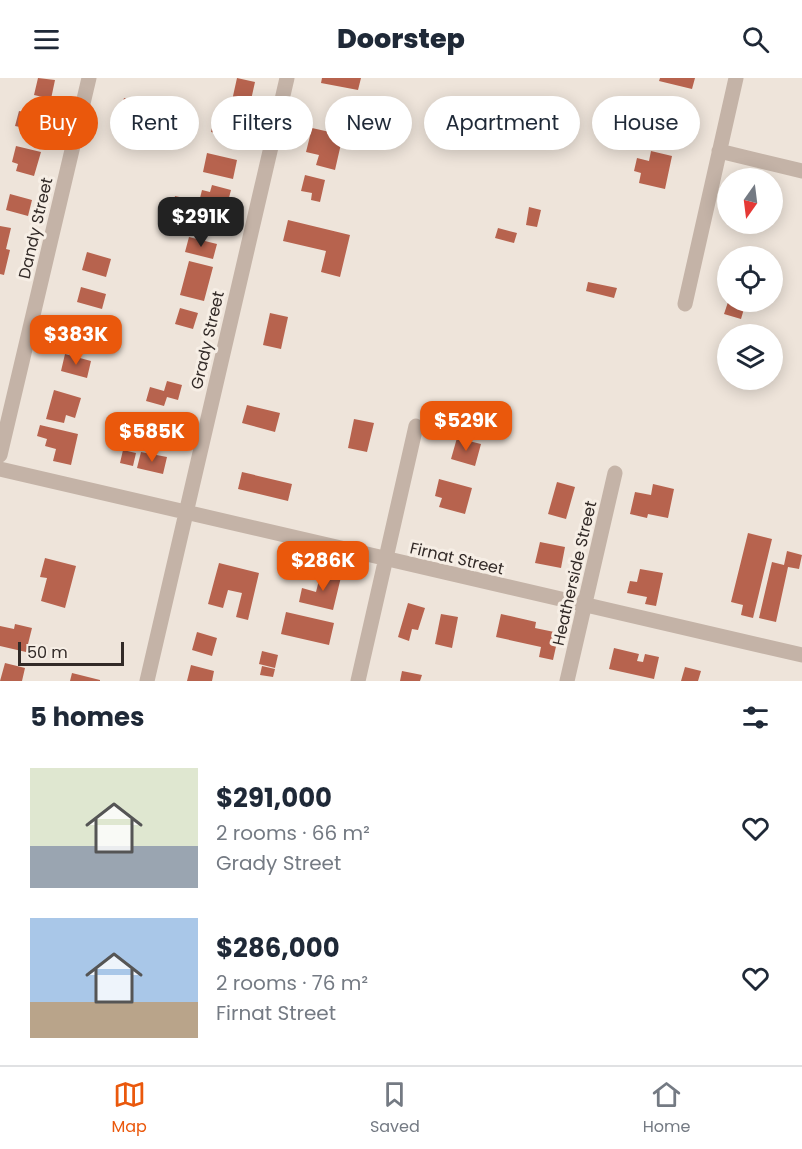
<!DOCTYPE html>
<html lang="en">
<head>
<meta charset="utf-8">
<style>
  body { margin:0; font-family:Poppins,sans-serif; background:#f6f6f7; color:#1f2937; height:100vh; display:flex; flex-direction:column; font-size:22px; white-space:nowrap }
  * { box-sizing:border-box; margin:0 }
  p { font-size:20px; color:#747a83 }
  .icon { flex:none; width:33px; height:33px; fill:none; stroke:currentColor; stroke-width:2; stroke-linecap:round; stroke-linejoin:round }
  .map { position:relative; height:603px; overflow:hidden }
  .side { display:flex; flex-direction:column; background:#fff; flex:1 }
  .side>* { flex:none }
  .hud { position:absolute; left:18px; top:18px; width:766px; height:54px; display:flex; gap:12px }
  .needle { width:39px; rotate:194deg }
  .buttons { position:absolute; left:717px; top:90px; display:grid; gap:12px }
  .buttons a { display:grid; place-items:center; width:66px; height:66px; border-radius:50%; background:#fff; box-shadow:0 3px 15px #0003; font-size:30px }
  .scale { position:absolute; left:18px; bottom:15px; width:106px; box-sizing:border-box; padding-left:6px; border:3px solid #322a27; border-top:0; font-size:16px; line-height:21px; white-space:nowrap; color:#322a27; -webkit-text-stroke:4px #f6eee5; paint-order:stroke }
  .price { position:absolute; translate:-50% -51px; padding:0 14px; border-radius:12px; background:#ea580c; color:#fff; font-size:20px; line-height:39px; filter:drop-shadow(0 2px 3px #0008) }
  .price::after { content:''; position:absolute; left:50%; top:36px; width:18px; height:14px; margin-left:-9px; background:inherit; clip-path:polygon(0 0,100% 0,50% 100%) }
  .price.on { background:#222; color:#fff }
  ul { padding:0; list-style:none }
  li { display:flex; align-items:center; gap:18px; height:150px; padding:0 30px }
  li span { display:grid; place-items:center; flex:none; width:168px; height:120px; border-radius:0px; color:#555 }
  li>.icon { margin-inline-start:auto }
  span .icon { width:72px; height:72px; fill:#fffc; stroke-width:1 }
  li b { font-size:26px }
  h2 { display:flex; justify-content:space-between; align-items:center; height:72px; padding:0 30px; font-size:26px }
  .chip { padding:0 21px; border-radius:27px; background:#fff; box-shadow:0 3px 15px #0003; font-size:21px; line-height:54px }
  .chip.on { background:#ea580c; color:#fff }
  header { display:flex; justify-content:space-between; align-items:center; height:78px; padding:0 30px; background:#fff; font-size:27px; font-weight:800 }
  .menu { display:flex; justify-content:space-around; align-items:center; height:84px; border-top:2px solid #e0e1e3; background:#fff; font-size:16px; color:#747a83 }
  .menu a { display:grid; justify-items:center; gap:3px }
  .menu .on { color:#ea580c }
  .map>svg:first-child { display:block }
  .building { fill:#b7634e }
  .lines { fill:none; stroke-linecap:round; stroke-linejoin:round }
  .minor { stroke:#c4b3a7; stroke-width:15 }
  .labels { text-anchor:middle; stroke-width:6; stroke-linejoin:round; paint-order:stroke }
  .street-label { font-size:16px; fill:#322a27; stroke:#f6eee5 }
</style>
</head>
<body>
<header><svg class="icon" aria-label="menu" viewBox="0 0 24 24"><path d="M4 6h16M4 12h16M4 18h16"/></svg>Doorstep<svg class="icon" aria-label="search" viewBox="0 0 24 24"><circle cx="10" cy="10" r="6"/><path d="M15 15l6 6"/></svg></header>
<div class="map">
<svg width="802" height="603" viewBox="0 0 802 603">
  <rect width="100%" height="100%" fill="#eee4da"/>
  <path class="building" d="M38,0L55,2L51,21L34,17Z
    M237,0L255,4L249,31L231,27Z
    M322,0H361L358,12L321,5Z
    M660,0H695L692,11L659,3Z
    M124,20L144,25L139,41L120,36Z
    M19,33L47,39L44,54L15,48Z
    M216,34L245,41L241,60L211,54Z
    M312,50L343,57L335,92L316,87L319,77L306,74Z
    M635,54L651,58L648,72L631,69Z
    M16,68L41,74L34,98L16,93L18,86L12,84Z
    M651,73L672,78L665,111L639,105L641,95L634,93L637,80L649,83Z
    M207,75L237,82L233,101L203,94Z
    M305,97L325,102L320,124L311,122L312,115L301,113Z
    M212,107L231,112L225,135L198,128L202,112L210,114Z
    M10,116L32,122L28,138L6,132Z
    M175,118L193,122L189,138L172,134Z
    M529,129L541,132L537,149L526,147Z
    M288,142L350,157L340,199L321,194L326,173L283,163Z
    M0,148L11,150L6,171L10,172L4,197L0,196Z
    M498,150L517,155L514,165L495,160Z
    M189,159L217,166L213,181L185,174Z
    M87,174L111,181L106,199L82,192Z
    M189,183L213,189L204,223L180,217Z
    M588,204L617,210L614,220L586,213Z
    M81,209L106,216L102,231L77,224Z
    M728,224H746L741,241L724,236Z
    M180,230L198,235L193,251L175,246Z
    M270,235L288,239L281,271L263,267Z
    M65,276L91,283L87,300L61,293Z
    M167,303L182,307L178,322L167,319L164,328L146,323L150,309L164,313Z
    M54,312L81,320L75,340L66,337L64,345L46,341Z
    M247,327L280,335L275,354L242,345Z
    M153,335L177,341L170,372L156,369L158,357L148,354Z
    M354,341L374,345L367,374L348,370Z
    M40,347L78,356L71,387L53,383L56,371L45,368L47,361L37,358Z
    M457,360L481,366L475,388L451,381Z
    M123,372L136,375L133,388L120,385Z
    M141,374L167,379L163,396L137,390Z
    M242,394L292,406L288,423L238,411Z
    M439,401L472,410L465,436L439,429L442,420L435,418Z
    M557,404L575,409L566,441L548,436Z
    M653,406L674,411L668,440L648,436L647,440L630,436L635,414L651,417Z
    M748,455L772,461L753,540L741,537L743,527L731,524Z
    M540,464L565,469L561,490L535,485Z
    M787,473L802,477L799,491L788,489L776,544L759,540L772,484L784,487Z
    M45,480L76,488L65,530L41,523L47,500L40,499Z
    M219,485L259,495L248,542L236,539L242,515L228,512L223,530L208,526Z
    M640,491L663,495L656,528L645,526L647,519L627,515L630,503L637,504Z
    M321,494L341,499L333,532L299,524L302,510L316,514Z
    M408,525L425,530L418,552L412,551L409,563L398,559Z
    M286,534L334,545L329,567L281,556Z
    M441,536L458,539L452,570L435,566Z
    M501,536L536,544L535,550L559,555L553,582L539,579L541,569L496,559Z
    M15,546L32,550L26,574L0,568V548L14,551Z
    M197,554L217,560L212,578L192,572Z
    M614,570L639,576L637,583L643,584L645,576L659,579L654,601L609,591Z
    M262,573L278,577L275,590L259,586Z
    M5,585L25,590L22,603H0Z
    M191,587L214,593L212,603H187Z
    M262,588L275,591L273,599L260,597Z
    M685,589L701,593L698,603H681Z
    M402,593L422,597L420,603H400Z
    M72,595L100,602V603H70Z"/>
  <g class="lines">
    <path class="minor" d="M719,73L802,93
      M685,226L736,0
      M0,377L89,0
      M0,391L802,577
      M147,603L287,0
      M358,603L416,348
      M567,603L615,395"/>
  </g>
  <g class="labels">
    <g class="street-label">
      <text transform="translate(35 150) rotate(-77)" y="6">Dandy Street</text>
      <text transform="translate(207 262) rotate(-77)" y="6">Grady Street</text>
      <text transform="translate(457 480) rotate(13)" y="6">Firnat Street</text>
      <text transform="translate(574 495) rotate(-77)" y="6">Heatherside Street</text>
    </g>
  </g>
</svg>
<div class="buttons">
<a><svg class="needle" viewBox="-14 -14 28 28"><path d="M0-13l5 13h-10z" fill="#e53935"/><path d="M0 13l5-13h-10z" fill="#747a83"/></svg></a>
<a><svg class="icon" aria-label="locate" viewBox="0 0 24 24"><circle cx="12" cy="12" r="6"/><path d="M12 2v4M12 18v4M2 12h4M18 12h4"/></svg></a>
<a><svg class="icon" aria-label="layers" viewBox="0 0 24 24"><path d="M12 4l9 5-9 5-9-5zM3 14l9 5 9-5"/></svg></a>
</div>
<div class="scale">50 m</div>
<b class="price on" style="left:201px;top:170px">$291K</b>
<b class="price" style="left:76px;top:288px">$383K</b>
<b class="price" style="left:466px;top:374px">$529K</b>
<b class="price" style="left:152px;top:385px">$585K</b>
<b class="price" style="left:323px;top:514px">$286K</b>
<div class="hud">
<a class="chip on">Buy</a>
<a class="chip">Rent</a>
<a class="chip">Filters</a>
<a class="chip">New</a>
<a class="chip">Apartment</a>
<a class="chip">House</a>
</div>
</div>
<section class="side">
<h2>5 homes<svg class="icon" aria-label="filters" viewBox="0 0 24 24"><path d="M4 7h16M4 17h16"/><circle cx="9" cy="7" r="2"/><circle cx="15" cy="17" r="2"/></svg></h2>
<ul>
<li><span style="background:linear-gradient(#dfe7d0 65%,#9aa5b1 0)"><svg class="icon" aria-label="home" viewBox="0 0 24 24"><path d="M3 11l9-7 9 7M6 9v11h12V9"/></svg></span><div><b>$291,000</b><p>2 rooms · 66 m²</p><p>Grady Street</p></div><svg class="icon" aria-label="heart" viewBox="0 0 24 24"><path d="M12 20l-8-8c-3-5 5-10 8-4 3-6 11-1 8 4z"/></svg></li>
<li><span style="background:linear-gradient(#a9c7e8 70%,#b9a48a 0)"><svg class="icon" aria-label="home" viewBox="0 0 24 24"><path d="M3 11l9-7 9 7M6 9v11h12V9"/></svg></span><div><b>$286,000</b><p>2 rooms · 76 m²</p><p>Firnat Street</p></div><svg class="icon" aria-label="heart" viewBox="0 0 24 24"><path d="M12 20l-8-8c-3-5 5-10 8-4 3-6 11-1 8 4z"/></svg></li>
</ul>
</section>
<nav class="menu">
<a class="on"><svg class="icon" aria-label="map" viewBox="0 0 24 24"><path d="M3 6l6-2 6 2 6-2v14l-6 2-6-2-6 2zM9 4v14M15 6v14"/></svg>Map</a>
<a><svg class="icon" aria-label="saved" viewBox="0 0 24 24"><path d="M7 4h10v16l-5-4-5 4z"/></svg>Saved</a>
<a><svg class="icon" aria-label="home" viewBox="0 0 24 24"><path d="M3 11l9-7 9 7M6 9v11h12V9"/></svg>Home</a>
</nav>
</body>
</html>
